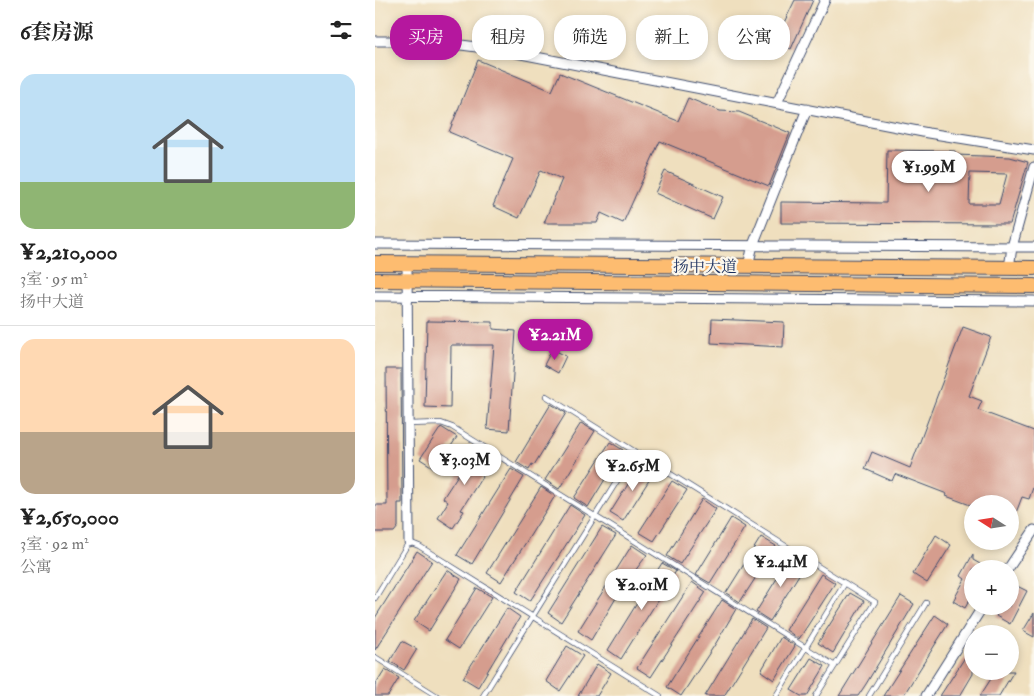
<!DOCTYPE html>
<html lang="zh">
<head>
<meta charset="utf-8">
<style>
  body { margin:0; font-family:"IM FELL Double Pica","Noto Serif SC",serif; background:#f2f2f2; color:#222; height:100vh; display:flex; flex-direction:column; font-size:19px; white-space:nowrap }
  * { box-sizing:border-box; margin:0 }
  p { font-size:16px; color:#767676 }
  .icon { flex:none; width:28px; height:28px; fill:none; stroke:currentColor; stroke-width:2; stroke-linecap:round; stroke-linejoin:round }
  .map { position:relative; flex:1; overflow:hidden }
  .drawer { display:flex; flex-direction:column; background:#fff; width:375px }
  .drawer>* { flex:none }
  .hud { position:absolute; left:15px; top:15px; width:475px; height:45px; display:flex; gap:10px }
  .needle { width:32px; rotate:282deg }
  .fabs { position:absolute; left:589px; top:495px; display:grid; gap:10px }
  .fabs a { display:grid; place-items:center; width:55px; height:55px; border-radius:50%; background:#fff; box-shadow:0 2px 8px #0003; font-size:25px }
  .price { position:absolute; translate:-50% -42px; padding:0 11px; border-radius:18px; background:#fff; color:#222; font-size:16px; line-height:32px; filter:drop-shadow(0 1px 2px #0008) }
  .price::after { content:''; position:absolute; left:50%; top:30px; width:15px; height:11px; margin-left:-8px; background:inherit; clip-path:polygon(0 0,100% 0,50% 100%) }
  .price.on { background:#b5179e; color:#fff }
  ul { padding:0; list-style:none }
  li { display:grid; align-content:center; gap:10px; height:265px; padding:0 20px }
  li+li { border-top:1px solid #e0e0e0 }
  li span { display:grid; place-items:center; height:155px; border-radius:15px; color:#555 }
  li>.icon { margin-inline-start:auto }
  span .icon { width:90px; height:90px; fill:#fffc; stroke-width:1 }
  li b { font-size:21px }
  h2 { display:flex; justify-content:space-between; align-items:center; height:60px; padding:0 20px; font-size:21px }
  .tag { padding:0 18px; border-radius:20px; background:#fff; box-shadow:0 2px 8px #0003; font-size:18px; line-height:45px }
  .tag.on { background:#b5179e; color:#fff }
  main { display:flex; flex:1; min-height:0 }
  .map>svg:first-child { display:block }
  .building { fill:#d59d8e; fill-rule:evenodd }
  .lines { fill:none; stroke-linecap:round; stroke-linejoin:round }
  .service-casing { stroke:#3b496c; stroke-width:6 }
  .minor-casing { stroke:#3b496c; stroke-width:11 }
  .primary-casing { stroke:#3b496c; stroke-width:16 }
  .service { stroke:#fff; stroke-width:4.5 }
  .minor { stroke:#fff; stroke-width:9 }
  .primary { stroke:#fdbc70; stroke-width:14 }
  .labels { text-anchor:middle; stroke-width:4.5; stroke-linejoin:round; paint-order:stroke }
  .street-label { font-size:16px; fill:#1b2f5e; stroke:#fbf7ec }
</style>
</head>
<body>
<main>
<section class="drawer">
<h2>6套房源<svg class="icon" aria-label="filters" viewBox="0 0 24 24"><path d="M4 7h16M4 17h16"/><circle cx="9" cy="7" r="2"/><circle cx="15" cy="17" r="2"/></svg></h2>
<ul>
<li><span style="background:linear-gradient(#bfe0f5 70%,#8fb573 0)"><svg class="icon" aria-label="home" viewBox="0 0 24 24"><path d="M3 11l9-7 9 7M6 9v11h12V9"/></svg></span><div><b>¥2,210,000</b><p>3室 · 95 m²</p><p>扬中大道</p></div></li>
<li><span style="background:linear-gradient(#ffd9b3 60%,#b9a48a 0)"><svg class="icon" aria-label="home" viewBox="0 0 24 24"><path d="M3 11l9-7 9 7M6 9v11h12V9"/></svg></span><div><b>¥2,650,000</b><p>3室 · 92 m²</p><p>公寓</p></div></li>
</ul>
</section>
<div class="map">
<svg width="659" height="696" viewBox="0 0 659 696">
  <rect width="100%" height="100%" fill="#fbf7ec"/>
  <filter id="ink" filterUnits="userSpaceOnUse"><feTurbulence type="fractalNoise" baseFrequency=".02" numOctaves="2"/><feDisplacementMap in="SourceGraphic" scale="10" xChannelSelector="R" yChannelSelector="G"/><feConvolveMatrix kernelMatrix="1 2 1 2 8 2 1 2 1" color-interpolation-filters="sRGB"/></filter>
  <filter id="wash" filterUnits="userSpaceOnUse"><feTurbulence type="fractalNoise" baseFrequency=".0096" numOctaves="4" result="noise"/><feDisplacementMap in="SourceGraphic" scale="20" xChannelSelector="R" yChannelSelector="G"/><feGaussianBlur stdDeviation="1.12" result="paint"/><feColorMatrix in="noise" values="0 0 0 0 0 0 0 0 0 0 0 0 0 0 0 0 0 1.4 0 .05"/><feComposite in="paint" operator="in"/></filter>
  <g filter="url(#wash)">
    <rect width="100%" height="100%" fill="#efdfbe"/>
    <g id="blocks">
      <path class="building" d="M420,0H438L416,49L400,41Z
        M103,60L177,91L185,73L303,121L313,98L345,111L364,112L415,133L394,186L285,141L248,223L226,213L222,223H169L187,179L166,170L144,218L118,206L138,159L74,132Z
        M512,150L580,151V155L635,157L653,162L635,224L406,223V202L511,203ZM595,173L632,174L624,204H594Z
        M290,171L348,197L338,219L280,193Z
        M337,319L409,322L408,347L336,343Z
        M52,321L118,322V329L141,331L134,431L112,429L119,345H76L75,408L50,407Z
        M588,327L616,337L594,396L607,401L603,410L659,431V485L654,499L647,497L636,526L635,504H598V506L571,496L572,494L520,474L517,481L490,469L497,452L535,468Z
        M177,349L191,356L183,373L169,365Z
        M11,369H26L27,503H23V527L19,532H0V505H12Z
        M176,404L191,413L159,465L157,464L154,470L141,462Z
        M206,423L220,431L184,489L170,480Z
        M66,427L82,437L61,469L45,459Z
        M235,442L248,450L213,507L199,498Z
        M101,447L119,458L86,510L89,511L78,528L63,518L73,502L68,498Z
        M267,462L280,471L248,521L235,513Z
        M136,469L149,477L97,564L82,555Z
        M297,481L312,490L279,541L264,532Z
        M166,487L180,496L126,582L112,573Z
        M327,499L341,509L305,564L292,556Z
        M195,505L210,515L155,601L141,592Z
        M356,518L370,527L335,583L321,575Z
        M227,527L241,535L186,622L173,613Z
        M561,535L576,545L552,583L538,574Z
        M386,537L401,546L365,602L351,593Z
        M257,545L272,555L247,588L216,640L203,631Z
        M42,551L57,561L0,650V618Z
        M598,554V560L614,569H598V594L590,608L578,601L590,579L586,576Z
        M416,556L430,565L395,621L381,612Z
        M287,563L301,571L246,659L233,650Z
        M72,570L86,579L54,631L39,621Z
        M446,574L460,583L424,639L411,630Z
        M317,582L331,592L276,677L262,668Z
        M638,584L652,591L635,624L621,616L625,606H635V592Z
        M102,588L117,597L84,649L70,640Z
        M475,593L489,601L458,653L443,643Z
        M526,596L539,604L491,684L483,696H464Z
        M347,600L361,609L341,643L306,696L292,687Z
        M132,608L145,617L103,687L88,678Z
        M659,613V637L648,631Z
        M560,615L573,624L528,696H508Z
        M377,619L391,628L349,696H330Z
        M406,637L420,646L399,680L386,671Z
        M27,641L42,649L29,670L15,661Z
        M598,645V674L585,696H565Z
        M192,646L208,656L185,691L171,681Z
        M436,658L450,666L432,696H426L416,690Z
        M222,664L236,673L222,696H203Z
        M10,669L24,678L13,696H0V685Z
        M621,671H639L624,696H605Z"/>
    </g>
  </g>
  <g filter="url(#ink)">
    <use href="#blocks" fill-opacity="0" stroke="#3b496c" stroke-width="1"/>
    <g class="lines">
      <defs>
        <path id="service" d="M171,396L500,602L441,696
          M33,424L66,423L77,427L460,666
          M0,598L34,542L44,546L285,696
          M0,657L62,696
          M108,696L260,452
          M401,696L470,583
          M494,696L551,603"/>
        <path id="minor" d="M0,41H55L125,50L553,133L659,150
          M402,103L450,0
          M0,244L659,247
          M32,264L34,542
          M373,266L378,245L432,109
          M634,268L637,247L659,167
          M0,296L659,301
          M633,569L659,530
          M551,696L608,606"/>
        <path id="primary" d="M0,263L659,268
          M0,280L659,286"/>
      </defs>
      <use href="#service" class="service-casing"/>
      <use href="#minor" class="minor-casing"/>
      <use href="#primary" class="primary-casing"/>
      <use href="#service" class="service"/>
      <use href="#minor" class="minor"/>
      <use href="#primary" class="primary"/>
    </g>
  </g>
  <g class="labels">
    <g class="street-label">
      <text x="330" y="272">扬中大道</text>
    </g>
  </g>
</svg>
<div class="fabs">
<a><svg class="needle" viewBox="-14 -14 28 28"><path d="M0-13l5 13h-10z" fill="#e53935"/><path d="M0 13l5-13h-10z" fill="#767676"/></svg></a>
<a>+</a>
<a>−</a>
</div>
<b class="price" style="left:554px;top:193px">¥1.99M</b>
<b class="price on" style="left:180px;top:361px">¥2.21M</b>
<b class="price" style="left:90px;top:486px">¥3.03M</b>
<b class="price" style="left:258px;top:492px">¥2.65M</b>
<b class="price" style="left:406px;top:588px">¥2.41M</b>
<b class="price" style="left:267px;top:611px">¥2.01M</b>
<div class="hud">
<a class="tag on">买房</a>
<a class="tag">租房</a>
<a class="tag">筛选</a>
<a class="tag">新上</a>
<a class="tag">公寓</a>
</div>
</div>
</main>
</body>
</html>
